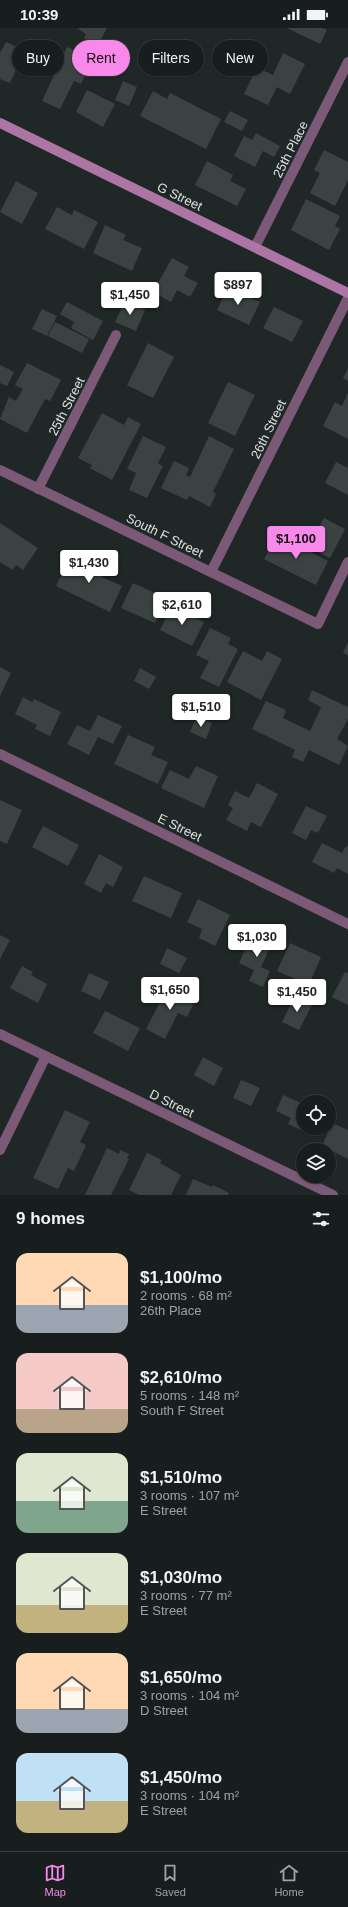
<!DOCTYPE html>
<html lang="en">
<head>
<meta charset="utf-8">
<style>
  body { margin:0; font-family:Helvetica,sans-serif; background:#252b2a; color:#f1f3f6; height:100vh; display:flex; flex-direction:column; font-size:15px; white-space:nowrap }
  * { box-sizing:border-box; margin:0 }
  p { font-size:13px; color:#9fa2a4 }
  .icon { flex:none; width:22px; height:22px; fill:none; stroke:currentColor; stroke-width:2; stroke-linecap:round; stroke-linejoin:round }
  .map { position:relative; height:1167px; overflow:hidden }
  .panel { display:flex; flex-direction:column; background:#181e1d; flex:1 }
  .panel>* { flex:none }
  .top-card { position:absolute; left:12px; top:12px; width:324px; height:36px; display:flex; gap:8px }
  .tools { position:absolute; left:296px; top:1067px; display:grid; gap:8px }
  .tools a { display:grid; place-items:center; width:40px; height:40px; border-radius:50%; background:#181e1d; box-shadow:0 1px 3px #0004,0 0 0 1px #363c3b; font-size:20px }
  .price { position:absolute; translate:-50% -34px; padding:0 9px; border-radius:4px; background:#fff; color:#222; font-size:13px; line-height:26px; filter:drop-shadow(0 1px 2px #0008) }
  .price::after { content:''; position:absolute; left:50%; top:24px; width:12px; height:9px; margin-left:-6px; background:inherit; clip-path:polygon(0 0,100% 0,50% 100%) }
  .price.current { background:#f888ea; color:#111 }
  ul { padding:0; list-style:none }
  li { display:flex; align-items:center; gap:12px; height:100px; padding:0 16px }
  li span { display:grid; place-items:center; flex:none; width:112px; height:80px; border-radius:12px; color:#555 }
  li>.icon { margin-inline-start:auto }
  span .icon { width:48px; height:48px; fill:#fffc; stroke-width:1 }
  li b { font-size:17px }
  h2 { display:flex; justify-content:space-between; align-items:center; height:48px; padding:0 16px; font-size:17px }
  .chip { padding:0 14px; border-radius:18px; background:#181e1d; box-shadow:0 1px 3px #0004,0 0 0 1px #363c3b; font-size:14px; line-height:36px }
  .chip.current { background:#f888ea; color:#111 }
  .status { display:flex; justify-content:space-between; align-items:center; height:28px; padding:0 20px; background:#181e1d; direction:ltr }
  .status svg { height:11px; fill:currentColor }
  .tab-bar { display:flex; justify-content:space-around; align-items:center; height:56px; border-top:1px solid #363c3b; background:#181e1d; font-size:11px; color:#9fa2a4 }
  .tab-bar a { display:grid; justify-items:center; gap:2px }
  .tab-bar .current { color:#f888ea }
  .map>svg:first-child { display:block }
  .building { fill:#3b4342 }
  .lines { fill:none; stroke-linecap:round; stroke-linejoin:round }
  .street { stroke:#7c5976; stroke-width:10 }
  .secondary { stroke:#ac75a4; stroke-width:10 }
  .labels { text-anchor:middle; stroke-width:4; stroke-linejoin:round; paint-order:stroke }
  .street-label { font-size:13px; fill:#dce1e1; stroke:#202827 }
</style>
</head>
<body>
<div class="status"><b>10:39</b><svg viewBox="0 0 49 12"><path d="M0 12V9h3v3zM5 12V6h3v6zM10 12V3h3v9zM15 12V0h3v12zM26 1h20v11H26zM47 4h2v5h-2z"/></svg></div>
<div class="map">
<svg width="348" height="1167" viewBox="0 0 348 1167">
  <rect width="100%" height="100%" fill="#202827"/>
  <path class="building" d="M77,0H107L98,17L84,10L86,6Z
    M287,0H322L327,2L320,16Z
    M6,14L15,18L10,31L19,35L10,55L0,51V25Z
    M67,19L85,27L81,37L88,41L81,56L74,53L60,81L42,73Z
    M283,25L305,36L290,66L277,59L268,77L244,66L257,39L273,47Z
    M123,53L137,59L129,78L115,72Z
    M87,62L115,76L103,99L76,84Z
    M153,63L167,71L170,65L221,91L206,121L140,88Z
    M230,83L248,92L242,103L224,94Z
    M256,105L280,118L274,129L263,123L255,139L234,128L244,108L252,112Z
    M324,122L348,134V152L335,178L310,165L320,145L314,142Z
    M207,133L233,147L230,153L246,161L237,178L195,157Z
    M16,153L38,165L22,196L0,184Z
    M306,171L340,188L335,198L340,201L329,222L291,202Z
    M57,179L72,187L74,182L98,194L84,221L45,201Z
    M105,197L126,207L123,212L142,220L132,243L93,225Z
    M172,230L189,239L184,248L198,255L190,269L177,262L171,274L153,264Z
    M228,259L260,274L249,297L217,282Z
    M125,273L145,282L136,303L115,294Z
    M67,274L103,293L93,312L71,300L74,294L60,286Z
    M274,279L303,293L292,314L263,300Z
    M42,281L57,288L47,308L32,301Z
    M55,294L89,311L82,325L48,308Z
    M148,315L174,329L153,370L127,357Z
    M27,335L61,352L50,373L45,371L27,405L0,391L9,369L16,373L23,361L15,357Z
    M0,337L14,344L7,358L0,355Z
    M348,340V353L343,350Z
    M228,354L255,367L235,408L208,395Z
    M348,365V411L323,398L335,374L342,378Z
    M102,385L124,397L128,389L141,396L112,452L90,440L92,437L78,430Z
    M143,408L166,419L158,435L163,438L147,470L129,462L136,445L127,441Z
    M209,408L234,421L213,464L216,466L210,479L189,468L187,472L161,460L174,433L189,440L186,447L190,449Z
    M336,434L348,440V467L325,455Z
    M324,490L345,501L330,530L308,519Z
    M0,495L38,520L23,542L16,537L13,542L0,534Z
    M277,507L328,533L316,557L264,531Z
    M70,529L104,544L102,549L122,558L110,584L56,558Z
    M133,555L166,570L155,595L121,580Z
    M172,578L204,594L192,618L160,602Z
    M210,600L231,610L228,616L238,621L219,659L200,650L209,633L196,627Z
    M348,614V627L343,625Z
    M243,623L262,633L267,623L282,631L261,672L227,654Z
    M0,639L11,645L0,668Z
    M140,640L156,649L149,661L134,653Z
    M312,662L348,679V691L337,711L348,718L339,737L309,722L303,734L292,729L295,722L252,701L266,673L286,682L283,690L310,703L321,679L308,672Z
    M23,669L32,674L34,671L61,684L50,708L35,701L37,697L15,686Z
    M98,687L122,698L113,716L98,709L89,727L67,716L77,697L90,703Z
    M197,688L212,695L206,711L190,704Z
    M128,707L155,719L151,727L168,734L158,756L114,736Z
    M196,738L218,748L204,780L161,760L170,742L189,751Z
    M257,755L278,766L261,799L251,794L247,803L226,792L233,780L228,777L235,763L249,770Z
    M0,772L22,782L7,816L0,813Z
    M306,778L327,788L318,805L311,802L306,812L292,805Z
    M43,798L79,817L68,838L32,819Z
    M322,815L342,825L346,818L348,819V846L337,840L334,845L312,834Z
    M99,826L123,839L113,859L106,855L101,865L84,856Z
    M144,848L182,865L171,890L132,873Z
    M198,871L230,887L215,918L199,910L202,901L187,894Z
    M253,904L273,913L261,939L270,943L263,959L249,953L254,942L239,935Z
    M0,907L10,912L0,931Z
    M290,915L321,929L309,957L277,943Z
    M167,920L187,930L179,945L160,936Z
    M22,938L33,944L31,947L47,956L38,975L10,960Z
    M345,944L348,945V977L332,969Z
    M89,945L109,954L100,972L81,963Z
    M169,957L196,971L187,989L178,985L165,1011L146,1001Z
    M295,968L312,977L299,1002L282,994Z
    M105,983L140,1000L128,1023L93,1005Z
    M203,1029L223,1040L214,1058L194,1047Z
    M241,1052L260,1060L251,1078L233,1070Z
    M283,1067L303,1076V1100H313L310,1106L288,1096L291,1090L276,1083Z
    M65,1082L90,1094L80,1114L86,1117L74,1143L68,1140L58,1161L33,1150Z
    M332,1095L348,1102V1131L322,1118Z
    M107,1120L119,1126L120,1122L129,1126L127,1130L129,1131L111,1167H85Z
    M147,1125L162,1132L160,1135L181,1147L171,1167H139L129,1162Z
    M193,1151L212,1159L213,1157L229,1165L228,1167H186Z"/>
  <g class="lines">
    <path class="street" d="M255,219L348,34
      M0,442L318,596L348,534
      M38,461L116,307
      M211,544L348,270
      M0,726L348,896
      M0,1006L333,1167
      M0,1122L46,1028"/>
    <path class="secondary" d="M0,95L348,265"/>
  </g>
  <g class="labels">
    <g class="street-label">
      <text transform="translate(290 121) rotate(-63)" y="5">25th Place</text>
      <text transform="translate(180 168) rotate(26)" y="5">G Street</text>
      <text transform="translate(66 378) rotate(-63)" y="5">25th Street</text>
      <text transform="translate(268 401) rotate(-64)" y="5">26th Street</text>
      <text transform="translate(165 507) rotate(26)" y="5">South F Street</text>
      <text transform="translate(180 799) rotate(26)" y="5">E Street</text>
      <text transform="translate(172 1075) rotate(26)" y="5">D Street</text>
    </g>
  </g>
</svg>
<div class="tools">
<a><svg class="icon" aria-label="locate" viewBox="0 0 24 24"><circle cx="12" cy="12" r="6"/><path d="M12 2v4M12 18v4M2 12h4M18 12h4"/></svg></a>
<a><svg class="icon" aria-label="layers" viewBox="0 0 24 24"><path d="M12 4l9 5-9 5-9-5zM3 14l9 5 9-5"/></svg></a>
</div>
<b class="price" style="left:238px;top:278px">$897</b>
<b class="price" style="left:130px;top:288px">$1,450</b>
<b class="price current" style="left:296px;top:532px">$1,100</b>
<b class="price" style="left:89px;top:556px">$1,430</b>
<b class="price" style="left:182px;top:598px">$2,610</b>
<b class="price" style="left:201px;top:700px">$1,510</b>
<b class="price" style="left:257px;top:930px">$1,030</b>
<b class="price" style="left:170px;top:983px">$1,650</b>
<b class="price" style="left:297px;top:985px">$1,450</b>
<div class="top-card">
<a class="chip">Buy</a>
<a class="chip current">Rent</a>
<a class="chip">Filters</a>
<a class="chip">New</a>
</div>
</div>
<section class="panel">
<h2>9 homes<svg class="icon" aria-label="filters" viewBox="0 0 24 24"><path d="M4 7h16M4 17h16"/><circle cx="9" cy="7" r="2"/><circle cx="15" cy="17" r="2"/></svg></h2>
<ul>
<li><span style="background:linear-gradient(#ffd9b3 65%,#9aa5b1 0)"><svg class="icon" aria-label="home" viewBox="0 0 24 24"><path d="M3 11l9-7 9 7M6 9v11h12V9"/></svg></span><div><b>$1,100/mo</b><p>2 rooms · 68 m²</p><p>26th Place</p></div></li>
<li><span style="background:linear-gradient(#f6c9c9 70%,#b9a48a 0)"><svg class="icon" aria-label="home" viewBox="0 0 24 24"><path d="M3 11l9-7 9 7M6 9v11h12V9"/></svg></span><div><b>$2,610/mo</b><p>5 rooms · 148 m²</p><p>South F Street</p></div></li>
<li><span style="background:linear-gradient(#dfe7d0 60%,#7fa58c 0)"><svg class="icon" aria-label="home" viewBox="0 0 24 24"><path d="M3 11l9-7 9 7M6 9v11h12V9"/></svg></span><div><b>$1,510/mo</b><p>3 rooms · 107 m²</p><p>E Street</p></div></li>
<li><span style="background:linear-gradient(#dfe7d0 65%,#c2b280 0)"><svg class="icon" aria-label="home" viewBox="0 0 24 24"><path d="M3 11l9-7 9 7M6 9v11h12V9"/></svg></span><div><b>$1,030/mo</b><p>3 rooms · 77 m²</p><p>E Street</p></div></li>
<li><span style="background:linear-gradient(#ffd9b3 70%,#9aa5b1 0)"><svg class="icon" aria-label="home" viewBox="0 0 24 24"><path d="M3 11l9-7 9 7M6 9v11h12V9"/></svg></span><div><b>$1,650/mo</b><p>3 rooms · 104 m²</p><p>D Street</p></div></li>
<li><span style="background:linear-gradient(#bfe0f5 60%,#c2b280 0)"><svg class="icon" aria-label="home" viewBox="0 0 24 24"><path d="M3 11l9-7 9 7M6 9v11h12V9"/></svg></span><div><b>$1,450/mo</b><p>3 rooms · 104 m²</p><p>E Street</p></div></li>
</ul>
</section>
<nav class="tab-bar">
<a class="current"><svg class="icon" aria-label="map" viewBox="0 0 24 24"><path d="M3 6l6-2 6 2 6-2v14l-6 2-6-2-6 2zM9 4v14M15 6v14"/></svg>Map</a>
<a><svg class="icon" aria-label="saved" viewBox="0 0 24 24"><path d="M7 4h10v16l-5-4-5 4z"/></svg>Saved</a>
<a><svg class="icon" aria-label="home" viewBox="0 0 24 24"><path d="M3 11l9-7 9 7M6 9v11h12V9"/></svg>Home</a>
</nav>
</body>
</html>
